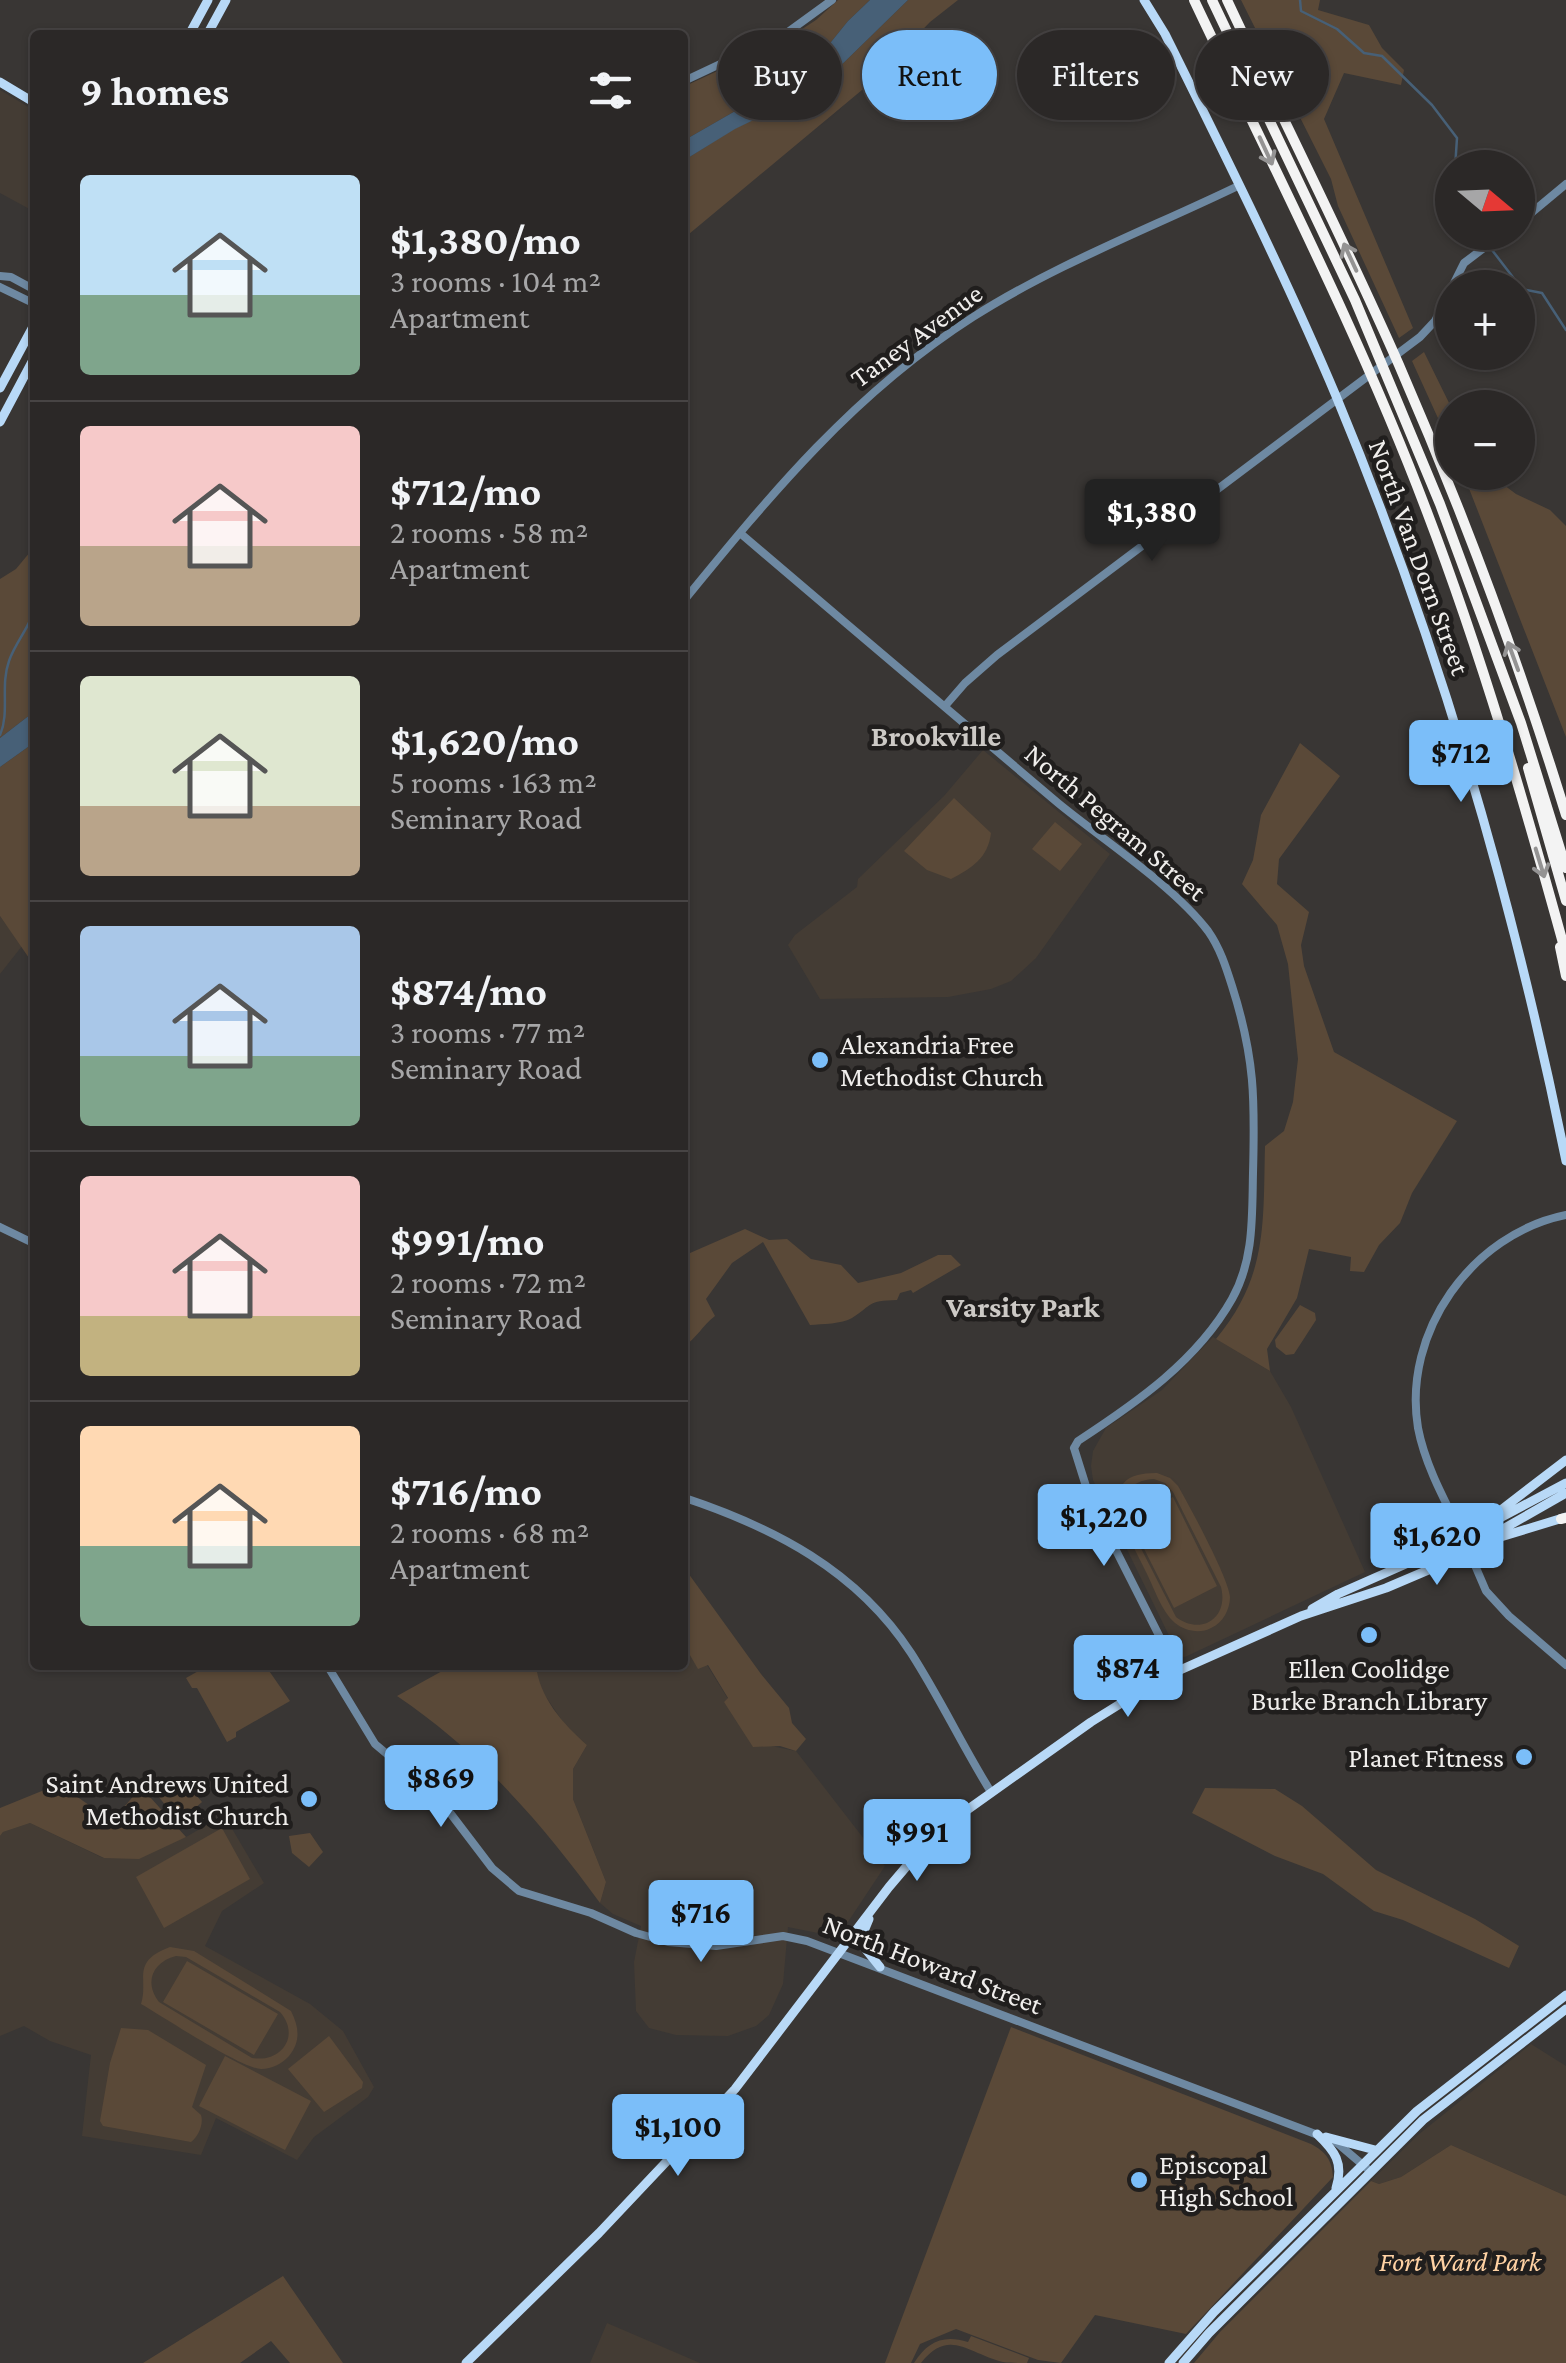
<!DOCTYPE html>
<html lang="en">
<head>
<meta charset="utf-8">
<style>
  body { margin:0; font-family:"Crimson Pro",serif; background:#33302f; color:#f1f3f6; height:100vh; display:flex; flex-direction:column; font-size:38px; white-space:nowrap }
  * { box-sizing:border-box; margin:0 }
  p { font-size:32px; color:#a6a6a7 }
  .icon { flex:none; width:55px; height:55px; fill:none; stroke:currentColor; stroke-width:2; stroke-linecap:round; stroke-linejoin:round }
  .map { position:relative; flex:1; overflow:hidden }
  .drawer { position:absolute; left:30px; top:30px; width:658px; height:1640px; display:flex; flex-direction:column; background:#2b2827; border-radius:10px; box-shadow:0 2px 8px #0004,0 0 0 2px #474444 }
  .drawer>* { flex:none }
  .guide { position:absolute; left:718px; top:30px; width:698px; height:90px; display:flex; gap:20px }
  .needle { width:65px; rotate:109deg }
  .buttons { position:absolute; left:1435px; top:150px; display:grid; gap:20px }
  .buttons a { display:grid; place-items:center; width:100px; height:100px; border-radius:50%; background:#2b2827; box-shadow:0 2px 8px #0004,0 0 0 2px #474444; font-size:50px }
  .price { position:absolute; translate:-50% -85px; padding:0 22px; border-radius:10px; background:#7bbef9; color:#111; font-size:32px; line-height:65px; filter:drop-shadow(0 2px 5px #0008) }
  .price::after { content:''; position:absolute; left:50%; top:60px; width:30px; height:22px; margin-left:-15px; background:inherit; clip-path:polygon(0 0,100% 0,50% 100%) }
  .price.selected { background:#222; color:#fff }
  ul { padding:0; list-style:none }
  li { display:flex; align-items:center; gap:30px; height:250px; padding:0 50px }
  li+li { border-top:2px solid #474444 }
  li span { display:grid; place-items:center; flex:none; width:280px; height:200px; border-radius:10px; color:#555 }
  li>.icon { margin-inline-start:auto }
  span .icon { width:120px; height:120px; fill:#fffc; stroke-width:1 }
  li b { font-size:42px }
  h2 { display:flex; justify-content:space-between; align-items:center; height:120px; padding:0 50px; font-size:42px }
  .tag { padding:0 35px; border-radius:45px; background:#2b2827; box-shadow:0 2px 8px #0004,0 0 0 2px #474444; font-size:35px; line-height:90px }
  .tag.selected { background:#7bbef9; color:#111 }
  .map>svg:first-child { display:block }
  .built { fill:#443c34 }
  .green { fill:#5a4938; fill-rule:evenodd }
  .water { fill:#476077 }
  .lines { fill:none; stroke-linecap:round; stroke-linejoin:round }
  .stream { stroke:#476077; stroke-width:2.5 }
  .minor { stroke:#6e89a2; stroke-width:8 }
  .major { stroke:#b8d9f7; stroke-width:9 }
  .highway { stroke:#f3f3f3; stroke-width:10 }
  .oneway { stroke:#949393 }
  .poi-dot { fill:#7bbef9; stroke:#201e1d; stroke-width:4 }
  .labels { text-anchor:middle; stroke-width:9; stroke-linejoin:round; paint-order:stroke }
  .street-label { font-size:28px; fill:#f0eeec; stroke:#201e1d }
  .poi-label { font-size:28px; fill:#f0eeec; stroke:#201e1d; text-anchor:start }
  .park-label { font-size:28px; font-style:italic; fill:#ffd2a4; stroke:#201e1d }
  .neighbourhood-label { font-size:30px; font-weight:bold; fill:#ccc9c5; stroke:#201e1d }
</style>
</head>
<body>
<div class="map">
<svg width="1566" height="2363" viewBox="0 0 1566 2363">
  <rect width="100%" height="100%" fill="#393634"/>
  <path class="built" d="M0,90L35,111V212L0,193Z
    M983,750L1110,854L1036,958L1011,981L991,989L948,997L820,999L788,945L795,935L857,887L858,879L944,796Z
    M0,916L22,946L0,974Z
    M1213,1337L1270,1371L1291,1407L1365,1572L1185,1657L1179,1656L1093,1480L1091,1466L1093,1451L1106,1428L1162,1390Z
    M683,1643L707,1665L728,1699L724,1702L766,1745L796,1751L885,1866L838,1937L788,1927L783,1984L769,2015L756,2026L728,2036L676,2035L649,2028L636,2011L634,1962L641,1926L613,1914L600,1903L606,1882L573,1799V1769L587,1745L567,1728L538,1685L536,1665H682Z
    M224,1815L264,1883L222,1911L205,1946L310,2004L343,2031L374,2087L368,2097L314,2137L297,2160L216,2118L201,2155L82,2136L91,2055L50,2041L24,2026L0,2036V1836L3,1832L30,1823L103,1858L186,1837Z
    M1531,2044L1566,2066V2196L1451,2145L1401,2177L1379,2184L1371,2181L1418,2135Z
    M607,2323L700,2363H590Z"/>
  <path class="green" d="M838,0H870L848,21L810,68L782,91L744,106L683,141V87L787,39L816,20Z
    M908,0H958L930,22L874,80L683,239V161L734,129L805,95L826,80Z
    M1241,0H1320L1318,10L1369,25L1382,48L1404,70L1401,85L1344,73L1324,119L1413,328L1399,338L1338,206L1331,179Z
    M1424,352L1452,409V449L1412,361Z
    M1463,473H1488L1516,494L1550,510L1566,526V737Z
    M35,546V711L0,738V579L16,569Z
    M35,742V979L29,958L0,916V767Z
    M1300,743L1340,776L1279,859L1277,884L1309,912L1301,945L1304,966L1334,1052L1457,1121L1412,1193L1400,1223L1379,1245L1364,1272L1350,1271L1351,1257L1309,1249L1297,1298L1267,1349L1270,1371L1216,1339C1268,1276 1263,1224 1265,1146L1284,1131L1293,1102L1298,1059L1288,964L1277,925L1242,884L1253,860L1261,815Z
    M954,798L991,833C988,858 972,868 951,879L927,870L904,851Z
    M1055,822L1082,844L1060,871L1032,849Z
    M745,1229L769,1240L787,1239L811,1259L841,1265L858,1283L901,1273L938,1255H951L961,1265L913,1293L911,1290L900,1293L897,1300C866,1301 874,1304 852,1318C842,1324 822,1324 810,1325L763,1242L732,1263L706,1299L715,1316C702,1326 697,1338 683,1347V1265L690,1253Z
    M1300,1305L1315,1313L1316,1320L1294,1354L1286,1355L1276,1347L1275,1340Z
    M1157,1473L1170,1478L1178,1486C1189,1505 1229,1579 1230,1597C1230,1609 1223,1623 1211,1628C1200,1634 1185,1631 1175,1623C1161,1611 1154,1587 1145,1570C1130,1538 1087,1472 1157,1473ZM1154,1479L1165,1483L1173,1492L1221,1587C1229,1618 1201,1636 1176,1617L1125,1517C1119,1495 1131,1480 1154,1479Z
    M1173,1497L1217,1586L1174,1608L1129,1519Z
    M683,1566L761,1674L789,1708L792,1723L806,1739L796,1751L780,1746L753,1747L724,1702L728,1698L708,1665L698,1669L683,1643Z
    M209,1665H265L290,1701L236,1732V1737L227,1742L197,1688H192L186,1678Z
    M453,1665H536C539,1697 563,1724 587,1745L573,1769V1799L606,1882L600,1903C542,1823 480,1752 397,1696Z
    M181,1777L202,1802L179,1822L158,1796Z
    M59,1784L96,1810L119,1813L141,1787L186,1837L139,1859L104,1858L30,1823L3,1832L0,1836V1808Z
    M1205,1788L1275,1789L1302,1806L1376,1870L1475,1919L1519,1946L1509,1968L1403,1920L1374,1911L1323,1874L1275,1856L1192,1813Z
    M222,1828L250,1879L164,1928L136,1877Z
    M310,1833L323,1852L309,1867L292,1853L289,1836Z
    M170,1947L194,1951L291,2011C299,2027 301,2041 289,2056C283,2063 272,2069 261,2069C240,2068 164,2017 141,2004C149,1979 130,1962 170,1947ZM176,1956L186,1957L280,2012C301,2036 281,2063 252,2058L159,2002C144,1983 152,1962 176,1956Z
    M187,1961L278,2014L254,2055L163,2002Z
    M1011,2027L1311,2144C1326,2152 1332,2160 1333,2177L1186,2334L1095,2315L1061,2363L1038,2360L956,2329L920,2344L911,2363H885Z
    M121,2028L148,2030L206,2065L192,2107L201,2115C204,2124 198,2137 191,2142L103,2126L100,2121L110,2063Z
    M329,2036L363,2082L362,2088L324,2112L288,2069Z
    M225,2056L311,2101L285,2150L199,2106Z
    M1451,2145L1566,2196V2363H1194L1220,2332L1371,2181L1379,2184L1401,2177Z
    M283,2276L343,2363H290L271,2341L240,2363H143Z
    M971,2336L1029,2358L1027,2363C1019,2363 1010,2363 1003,2362C969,2354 949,2327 921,2363H914C927,2342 943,2334 968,2342Z"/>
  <path class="water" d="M870,0H908L826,80L805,95L735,129L683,161V141L744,106L782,91L810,68L848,21Z
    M35,711V742L0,767V738Z"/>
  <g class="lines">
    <path class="stream" d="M1300,0L1301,11L1337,29L1364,53L1382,56L1432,105L1457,138L1455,168
      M1487,232V233
      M1492,250L1522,289L1542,293L1566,330
      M0,735C10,712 0,686 9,661C15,643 29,628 35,609"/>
    <path class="minor" d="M682,82L788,32L832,0
      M1518,224L1566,184
      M0,276L11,277L35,290
      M0,287L35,304
      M740,533C846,623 952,714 1058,803C1103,840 1174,886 1208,931C1220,948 1226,967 1232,986C1255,1058 1255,1100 1253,1173C1252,1217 1254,1260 1232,1299C1197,1361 1136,1403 1078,1441L1074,1448
      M682,603C771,494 854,393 973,317C1054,265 1151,228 1238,186
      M945,706L965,683L997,655L1420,337L1435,321L1464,263L1505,232
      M0,1227L35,1244
      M1074,1448L1090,1499L1177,1671
      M682,1497C773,1527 857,1570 911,1653C940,1698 963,1747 991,1792
      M1462,1535C1445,1501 1425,1465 1418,1428C1402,1332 1472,1234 1566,1215
      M1468,1549L1486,1591L1509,1616L1566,1665
      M327,1665L375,1744L438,1797L492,1868L519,1891L591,1913L636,1933L668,1942L716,1946L783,1936L807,1941L1318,2135
      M1336,2142L1370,2171"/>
    <path class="major" d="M1144,0L1165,34C1224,153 1284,273 1336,396C1439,643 1513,899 1566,1161
      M189,35L208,0
      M207,35L226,0
      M0,82L35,103
      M0,388L35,323
      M0,422L35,356
      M1497,1513L1566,1460
      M1494,1539L1566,1517
      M1312,1609L1338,1594L1449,1545L1566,1483
      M869,1919L864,1931L863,1946L880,1967
      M1317,2134C1335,2151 1344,2163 1336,2188
      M1326,2137L1375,2150
      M466,2363L599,2233L735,2089L889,1887L917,1854L953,1820L1091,1722L1160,1679L1301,1616L1386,1588L1440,1565L1566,1493
      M1169,2363L1214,2312L1417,2111L1566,1995
      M1183,2363L1209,2333L1423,2120L1566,2009"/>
    <path class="highway" d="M1194,0C1274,169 1361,337 1427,512C1482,656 1525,805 1566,954
      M1212,0L1355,300L1440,504L1521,723L1566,868
      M1227,0C1284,122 1345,242 1399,365C1463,512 1519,662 1566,815
      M1528,768L1566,901
      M1560,947L1566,976
      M1561,1519L1566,1518"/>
  </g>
  <defs><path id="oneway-shaft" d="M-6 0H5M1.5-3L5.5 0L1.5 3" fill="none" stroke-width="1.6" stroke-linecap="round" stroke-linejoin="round" transform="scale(2.5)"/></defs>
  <g class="oneway">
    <use href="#oneway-shaft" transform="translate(1266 151) rotate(65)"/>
    <use href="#oneway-shaft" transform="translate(1350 257) rotate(-115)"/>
    <use href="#oneway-shaft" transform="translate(1513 656) rotate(-110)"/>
    <use href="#oneway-shaft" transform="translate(1540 863) rotate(73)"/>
  </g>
  <g class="poi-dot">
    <circle cx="820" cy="1060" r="10"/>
    <circle cx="1369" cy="1635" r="10"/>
    <circle cx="1524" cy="1757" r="10"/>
    <circle cx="309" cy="1799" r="10"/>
    <circle cx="1139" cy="2180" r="10"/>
  </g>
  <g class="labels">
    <g class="street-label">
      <text transform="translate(916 335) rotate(-36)" y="10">Taney Avenue</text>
      <text transform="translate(1420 557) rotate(70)" y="10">North Van Dorn Street</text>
      <text transform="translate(1116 822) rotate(40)" y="10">North Pegram Street</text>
      <text transform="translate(933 1964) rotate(21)" y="10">North Howard Street</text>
    </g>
    <g class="poi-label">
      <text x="840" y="1054">Alexandria Free<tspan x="840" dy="32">Methodist Church</tspan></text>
      <text x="1369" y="1678" text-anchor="middle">Ellen Coolidge<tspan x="1369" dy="32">Burke Branch Library</tspan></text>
      <text x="1504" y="1767" text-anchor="end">Planet Fitness</text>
      <text x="289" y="1793" text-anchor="end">Saint Andrews United<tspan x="289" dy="32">Methodist Church</tspan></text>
      <text x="1159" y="2174">Episcopal<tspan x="1159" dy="32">High School</tspan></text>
    </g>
    <g class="park-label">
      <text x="1460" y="2271">Fort Ward Park</text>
    </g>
    <g class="neighbourhood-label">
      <text x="936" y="746">Brookville</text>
      <text x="1023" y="1317">Varsity Park</text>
    </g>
  </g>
</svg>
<div class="buttons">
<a><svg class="needle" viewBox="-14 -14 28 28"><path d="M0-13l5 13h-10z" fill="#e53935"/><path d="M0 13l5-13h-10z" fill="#a6a6a7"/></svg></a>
<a>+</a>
<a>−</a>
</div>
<b class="price selected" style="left:1152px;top:564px">$1,380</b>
<b class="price" style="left:1461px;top:805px">$712</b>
<b class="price" style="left:1104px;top:1569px">$1,220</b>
<b class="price" style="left:1437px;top:1588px">$1,620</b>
<b class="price" style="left:1128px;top:1720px">$874</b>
<b class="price" style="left:441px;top:1830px">$869</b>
<b class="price" style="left:917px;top:1884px">$991</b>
<b class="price" style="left:701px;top:1965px">$716</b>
<b class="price" style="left:678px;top:2179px">$1,100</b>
<div class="guide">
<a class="tag">Buy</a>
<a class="tag selected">Rent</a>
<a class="tag">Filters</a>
<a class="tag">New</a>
</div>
<section class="drawer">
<h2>9 homes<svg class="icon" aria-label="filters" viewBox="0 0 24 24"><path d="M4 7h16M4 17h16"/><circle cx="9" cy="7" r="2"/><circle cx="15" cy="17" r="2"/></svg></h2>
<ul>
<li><span style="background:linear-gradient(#bfe0f5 60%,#7fa58c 0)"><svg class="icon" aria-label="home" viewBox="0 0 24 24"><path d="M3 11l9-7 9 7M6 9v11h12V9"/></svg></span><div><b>$1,380/mo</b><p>3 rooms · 104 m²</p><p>Apartment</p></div></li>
<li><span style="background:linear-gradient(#f6c9c9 60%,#b9a48a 0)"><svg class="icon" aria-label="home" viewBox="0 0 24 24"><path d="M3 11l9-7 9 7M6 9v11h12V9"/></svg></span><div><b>$712/mo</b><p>2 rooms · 58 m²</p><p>Apartment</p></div></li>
<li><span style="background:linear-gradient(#dfe7d0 65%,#b9a48a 0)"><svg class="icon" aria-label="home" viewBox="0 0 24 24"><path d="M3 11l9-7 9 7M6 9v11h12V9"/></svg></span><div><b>$1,620/mo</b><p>5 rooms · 163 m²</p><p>Seminary Road</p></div></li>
<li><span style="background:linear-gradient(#a9c7e8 65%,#7fa58c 0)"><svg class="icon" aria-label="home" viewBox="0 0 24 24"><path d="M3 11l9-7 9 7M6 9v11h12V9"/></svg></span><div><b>$874/mo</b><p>3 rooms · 77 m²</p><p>Seminary Road</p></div></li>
<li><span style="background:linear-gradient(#f6c9c9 70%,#c2b280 0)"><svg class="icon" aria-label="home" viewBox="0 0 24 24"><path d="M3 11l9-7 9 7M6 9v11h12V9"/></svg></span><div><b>$991/mo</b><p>2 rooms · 72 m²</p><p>Seminary Road</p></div></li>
<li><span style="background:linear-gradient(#ffd9b3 60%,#7fa58c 0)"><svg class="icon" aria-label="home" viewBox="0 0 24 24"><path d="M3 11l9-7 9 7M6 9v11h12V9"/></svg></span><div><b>$716/mo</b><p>2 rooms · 68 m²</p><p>Apartment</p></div></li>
</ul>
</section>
</div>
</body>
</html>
